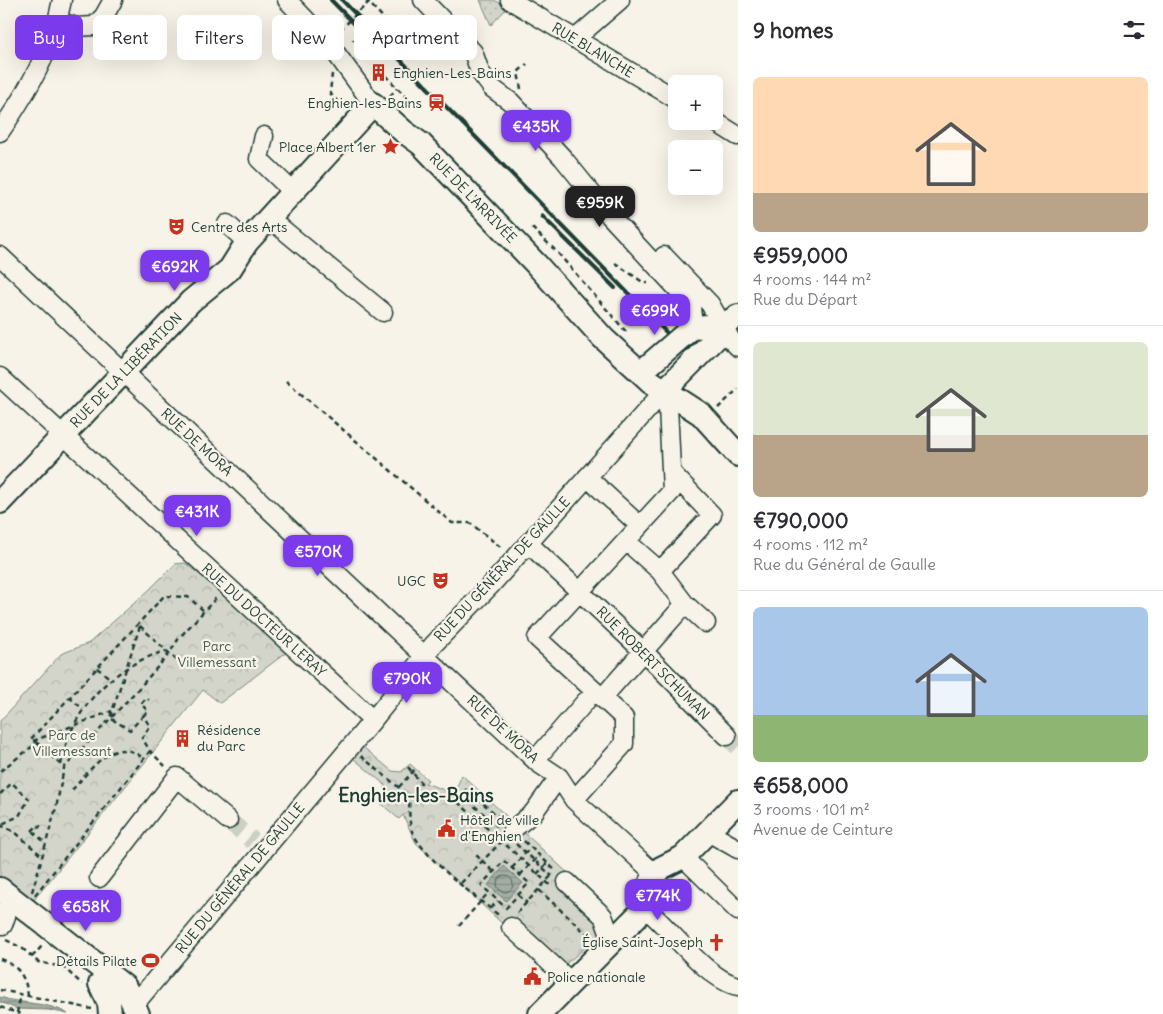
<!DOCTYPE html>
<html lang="en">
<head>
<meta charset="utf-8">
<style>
  body { margin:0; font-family:Delius,sans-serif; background:#f2f2f3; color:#2b2b33; height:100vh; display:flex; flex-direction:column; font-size:19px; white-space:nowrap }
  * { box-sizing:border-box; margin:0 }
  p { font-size:16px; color:#7c7c81 }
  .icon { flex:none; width:28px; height:28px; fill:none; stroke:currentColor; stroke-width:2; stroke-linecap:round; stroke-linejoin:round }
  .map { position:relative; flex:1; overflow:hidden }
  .side { display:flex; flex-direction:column; background:#fff; width:425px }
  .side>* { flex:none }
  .top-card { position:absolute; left:15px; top:15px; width:475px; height:45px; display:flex; gap:10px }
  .fabs { position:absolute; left:668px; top:75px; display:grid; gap:10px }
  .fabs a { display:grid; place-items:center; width:55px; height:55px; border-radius:8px; background:#fff; box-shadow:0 5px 20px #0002; font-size:25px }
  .price { position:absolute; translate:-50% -42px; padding:0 11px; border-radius:10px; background:#7c3aed; color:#fff; font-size:16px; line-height:32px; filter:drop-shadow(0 1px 2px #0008) }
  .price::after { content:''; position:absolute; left:50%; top:30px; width:15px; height:11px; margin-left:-8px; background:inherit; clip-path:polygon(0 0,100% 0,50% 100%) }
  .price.on { background:#222; color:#fff }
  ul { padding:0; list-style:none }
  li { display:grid; align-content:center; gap:10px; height:265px; padding:0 15px }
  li+li { border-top:1px solid #e1e1e2 }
  li span { display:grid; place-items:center; height:155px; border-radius:8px; color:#555 }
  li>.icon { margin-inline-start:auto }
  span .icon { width:90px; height:90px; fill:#fffc; stroke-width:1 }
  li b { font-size:21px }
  h2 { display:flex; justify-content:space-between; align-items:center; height:60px; padding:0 15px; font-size:21px }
  .chip { padding:0 18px; border-radius:8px; background:#fff; box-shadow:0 5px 20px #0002; font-size:18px; line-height:45px }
  .chip.on { background:#7c3aed; color:#fff }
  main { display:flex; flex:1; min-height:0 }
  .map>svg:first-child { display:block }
  .grass { fill:url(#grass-dots); stroke:#79897f }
  .forest { fill:url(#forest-crowns); stroke:#79897f }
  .water { fill:url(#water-rules); stroke:#6f8077 }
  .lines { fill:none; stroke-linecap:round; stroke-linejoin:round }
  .shore { stroke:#546a60; stroke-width:1 }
  .minor-tunnel { stroke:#cccfc4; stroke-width:18; stroke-dasharray:18 9; stroke-linecap:butt }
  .minor-casing { stroke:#1f3d34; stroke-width:21 }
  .major-casing { stroke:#1f3d34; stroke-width:26 }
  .path { stroke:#1f3d34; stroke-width:2.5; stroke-dasharray:5 4; stroke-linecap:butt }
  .minor { stroke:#f7f3e8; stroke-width:18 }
  .major { stroke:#f7f3e8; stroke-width:22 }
  .rail { stroke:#1f3d34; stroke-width:4 }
  .path-bridge { stroke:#1f3d34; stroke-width:2.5; stroke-dasharray:5 4; stroke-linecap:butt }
  .labels { text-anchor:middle; stroke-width:4.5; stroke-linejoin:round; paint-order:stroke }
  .street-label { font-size:14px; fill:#1f3d34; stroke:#f7f3e8 }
  .poi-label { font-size:14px; fill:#1f3d34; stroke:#f7f3e8; text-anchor:start }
  .park-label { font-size:14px; fill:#435b52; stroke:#f7f3e8 }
  .district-label { font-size:19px; font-weight:bold; fill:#1f3d34; stroke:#f7f3e8 }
</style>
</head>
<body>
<main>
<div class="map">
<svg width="738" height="1014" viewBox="0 0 738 1014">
  <defs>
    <pattern id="grass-dots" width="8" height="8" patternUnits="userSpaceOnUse" patternTransform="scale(1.25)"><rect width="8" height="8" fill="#d3d5ca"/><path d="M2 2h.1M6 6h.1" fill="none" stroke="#b5b8ae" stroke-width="1.8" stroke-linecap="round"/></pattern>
    <pattern id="forest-crowns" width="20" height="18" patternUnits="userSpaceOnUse" patternTransform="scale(1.25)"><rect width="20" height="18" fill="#d3d5ca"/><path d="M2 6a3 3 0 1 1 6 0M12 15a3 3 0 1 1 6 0" fill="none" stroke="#b5b8ae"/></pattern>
    <pattern id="water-rules" width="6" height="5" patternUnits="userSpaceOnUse" patternTransform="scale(1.25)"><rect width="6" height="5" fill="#a4ada3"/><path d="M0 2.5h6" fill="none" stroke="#858e86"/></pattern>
  </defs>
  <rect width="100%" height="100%" fill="#f7f3e8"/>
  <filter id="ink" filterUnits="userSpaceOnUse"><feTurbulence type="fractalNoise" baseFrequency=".02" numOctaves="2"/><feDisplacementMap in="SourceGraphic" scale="10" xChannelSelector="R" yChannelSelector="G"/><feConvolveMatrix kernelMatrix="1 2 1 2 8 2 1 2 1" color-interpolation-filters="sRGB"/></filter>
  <g filter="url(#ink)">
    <path class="grass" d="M480,0H494L508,7L491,25Z"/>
    <path class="forest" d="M185,563L292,648L220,703L203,690L30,905L0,884V721L61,654L89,643L148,591L175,564Z
      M363,747L392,771L401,772L410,764L428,780L425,783L447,791H455L462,775L571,876L605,931L555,973L416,843L403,815L399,819L378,801L385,791V785L353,758Z"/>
    <path class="water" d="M504,866L523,883L506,901L488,885Z
      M0,997C22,1005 48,1001 68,1014L49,1010L17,1009L0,1002Z"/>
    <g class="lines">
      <path class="shore" d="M497 884a8 8 0 1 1 16 0a8 8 0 1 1-16 0Z"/>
      <path class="minor-tunnel" d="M727,736L738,747
        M228,820L253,841"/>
      <defs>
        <path id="minor" d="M287,0L330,45L373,104
          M423,0L473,52L480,72L492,88L511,102L563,158L610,216L683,295L691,307L693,327
          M510,0L676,99
          M58,21L76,27L94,26L104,16L113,0
          M575,39L620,0
          M436,44L450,30
          M714,121L738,136
          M0,132C27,92 53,49 62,0
          M264,136L259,159L293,192
          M269,218L383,312
          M227,224L247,242
          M0,256L538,763L559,777L574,800L655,874
          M664,256L710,304L731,340L738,347
          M0,377L373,720
          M587,477L640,526
          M626,541L660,571L685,604L706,623
          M528,543L644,652L727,736
          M660,571L712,515L672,473
          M602,698L685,604
          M535,760L586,701
          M574,800L624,744V718L537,638L672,491L668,406
          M512,830L533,813L559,777
          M708,832L738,849
          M683,857L738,911
          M99,878L177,777L228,820
          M567,882L603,916L612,941
          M645,908C670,928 707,980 738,986
          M0,912L6,916L3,925
          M511,927L571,982
          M134,1005L373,720L434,644L491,585L665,390"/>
        <path id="major" d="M641,372L693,327L723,325L738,316
          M665,390L716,338L723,325
          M0,502L191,301L230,269L247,242L373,104L403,131L421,144L536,264L603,338L650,381L701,414L738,455
          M0,889L125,987L138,1014
          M100,984L109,1003L110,1014
          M540,1014L645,908L647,890L655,874L661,868L683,857L738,801"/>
      </defs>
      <use href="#minor" class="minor-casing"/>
      <use href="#major" class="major-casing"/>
      <path class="path" d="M365,0L368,2
        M372,6L400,35
        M386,30L389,34
        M353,39L354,41
        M379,69L409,100
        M332,74L330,93L345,110
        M521,89L518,72L527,64
        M390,96L397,88
        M532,228L557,252L628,334
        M615,263L644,283H648
        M286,381L452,523H470L503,549
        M718,408L738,389
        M140,626L110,718L130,730L143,716L150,726L142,738L150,751L165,766
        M140,626L185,668
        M97,668L111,679
        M69,697L83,709
        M143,716L148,711L141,704L146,698L149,700
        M33,741L112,711
        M37,743L62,766
        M361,756L409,796C426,796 453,801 467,789L502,820
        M61,765C70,710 113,665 166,651
        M408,767L421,783L409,796C410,807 408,820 412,831C424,859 476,897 501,917
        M0,771L37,743L31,739L164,596L188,597L204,611
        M399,787L415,769
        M72,790C91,770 114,733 144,759
        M0,794L12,783L29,799L19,816L0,825
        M461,794L497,826
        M451,796L498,838
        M0,825L15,832L43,857
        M32,831L38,825L40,826L34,833L46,843
        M524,841L556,871
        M516,844L552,876
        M506,845L552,887
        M476,855L493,871
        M504,861L529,883L506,908L481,885Z
        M512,868L531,847
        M537,874L548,862
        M520,875L540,855
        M461,883L501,842
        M539,890L591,938
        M32,892L56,808L64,768L140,687L169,654L179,638L216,598
        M35,895L150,751
        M518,895L527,903
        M491,908L498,901
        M517,913L552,875
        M459,926L489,892
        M6,940L22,948L38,962L63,967L82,984
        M32,957L43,945
        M0,959C18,965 26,977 28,996
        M0,990L92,1009
        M0,1007L20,1014
        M17,1013L21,994"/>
      <use href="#minor" class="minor"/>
      <use href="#major" class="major"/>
      <path class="rail" d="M331,0L385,55
        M342,0L666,332
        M542,216L615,288"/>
      <path class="path-bridge" d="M340,30L371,0"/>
    </g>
  </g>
  <defs>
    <symbol id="building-bare" viewBox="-9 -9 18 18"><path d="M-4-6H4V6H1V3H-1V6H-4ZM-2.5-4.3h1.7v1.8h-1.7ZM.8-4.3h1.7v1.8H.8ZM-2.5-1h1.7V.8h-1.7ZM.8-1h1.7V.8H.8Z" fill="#c8321e" stroke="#f7f3e8" stroke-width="2.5" paint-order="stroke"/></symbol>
    <symbol id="station-bare" viewBox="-9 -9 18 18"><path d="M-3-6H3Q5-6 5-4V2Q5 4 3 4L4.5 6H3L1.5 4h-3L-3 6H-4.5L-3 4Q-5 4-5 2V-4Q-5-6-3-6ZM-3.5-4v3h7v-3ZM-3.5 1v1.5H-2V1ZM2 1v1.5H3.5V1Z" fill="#c8321e" stroke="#f7f3e8" stroke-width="2.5" paint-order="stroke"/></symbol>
    <symbol id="sight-bare" viewBox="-9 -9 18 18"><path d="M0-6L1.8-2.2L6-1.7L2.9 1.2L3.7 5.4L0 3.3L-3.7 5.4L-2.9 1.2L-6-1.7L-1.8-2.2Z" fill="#c8321e" stroke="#f7f3e8" stroke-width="2.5" paint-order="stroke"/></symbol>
    <symbol id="theatre-bare" viewBox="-9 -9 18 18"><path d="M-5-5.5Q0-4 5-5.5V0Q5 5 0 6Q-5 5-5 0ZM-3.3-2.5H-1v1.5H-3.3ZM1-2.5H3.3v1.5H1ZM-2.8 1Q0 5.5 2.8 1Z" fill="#c8321e" stroke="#f7f3e8" stroke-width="2.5" paint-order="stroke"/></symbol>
    <symbol id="civic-bare" viewBox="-9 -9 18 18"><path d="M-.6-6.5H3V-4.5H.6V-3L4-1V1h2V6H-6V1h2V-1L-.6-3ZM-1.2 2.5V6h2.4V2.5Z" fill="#c8321e" stroke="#f7f3e8" stroke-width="2.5" paint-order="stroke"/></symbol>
    <symbol id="church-bare" viewBox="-9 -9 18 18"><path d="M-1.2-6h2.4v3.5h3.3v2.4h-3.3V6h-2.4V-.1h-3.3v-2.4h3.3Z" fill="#c8321e" stroke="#f7f3e8" stroke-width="2.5" paint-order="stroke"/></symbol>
    <symbol id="stadium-bare" viewBox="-9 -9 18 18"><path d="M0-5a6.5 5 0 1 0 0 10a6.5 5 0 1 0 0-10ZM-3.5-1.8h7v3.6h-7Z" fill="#c8321e" stroke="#f7f3e8" stroke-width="2.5" paint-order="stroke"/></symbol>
  </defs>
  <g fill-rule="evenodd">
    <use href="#building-bare" x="366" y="60" width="25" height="25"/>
    <use href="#station-bare" x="424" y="90" width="25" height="25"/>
    <use href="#sight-bare" x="378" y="134" width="25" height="25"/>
    <use href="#theatre-bare" x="164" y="214" width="25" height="25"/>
    <use href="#theatre-bare" x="428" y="568" width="25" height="25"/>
    <use href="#building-bare" x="170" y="726" width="25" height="25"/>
    <use href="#civic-bare" x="434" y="816" width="25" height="25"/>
    <use href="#church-bare" x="704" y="930" width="25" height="25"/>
    <use href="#stadium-bare" x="138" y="948" width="25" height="25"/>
    <use href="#civic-bare" x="520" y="964" width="25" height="25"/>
  </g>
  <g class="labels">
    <g class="street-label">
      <text transform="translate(593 50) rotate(31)" y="5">RUE BLANCHE</text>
      <text transform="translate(473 198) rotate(46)" y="5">RUE DE L'ARRIVÉE</text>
      <text transform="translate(126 370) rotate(-46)" y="5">RUE DE LA LIBÉRATION</text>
      <text transform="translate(197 442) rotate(43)" y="5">RUE DE MORA</text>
      <text transform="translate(502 569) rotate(-47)" y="5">RUE DU GÉNÉRAL DE GAULLE</text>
      <text transform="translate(264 620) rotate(42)" y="5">RUE DU DOCTEUR LERAY</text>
      <text transform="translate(653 663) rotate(45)" y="5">RUE ROBERT SCHUMAN</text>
      <text transform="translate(503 729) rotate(43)" y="5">RUE DE MORA</text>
      <text transform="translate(240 878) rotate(-50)" y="5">RUE DU GÉNÉRAL DE GAULLE</text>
    </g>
    <g class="poi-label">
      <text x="393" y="78">Enghien-Les-Bains</text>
      <text x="422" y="108" text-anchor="end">Enghien-les-Bains</text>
      <text x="376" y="152" text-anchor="end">Place Albert 1er</text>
      <text x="191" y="232">Centre des Arts</text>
      <text x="426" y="586" text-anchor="end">UGC</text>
      <text x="197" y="735">Résidence<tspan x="197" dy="16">du Parc</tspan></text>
      <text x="460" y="825">Hôtel de ville<tspan x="460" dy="16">d'Enghien</tspan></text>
      <text x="703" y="947" text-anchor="end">Église Saint-Joseph</text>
      <text x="137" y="966" text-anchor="end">Détails Pilate</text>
      <text x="547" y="982">Police nationale</text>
    </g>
    <g class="park-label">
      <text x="217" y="651">Parc<tspan x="217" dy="16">Villemessant</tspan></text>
      <text x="72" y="740">Parc de<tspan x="72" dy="16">Villemessant</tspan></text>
    </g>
    <g class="district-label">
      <text x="416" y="802">Enghien-les-Bains</text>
    </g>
  </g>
</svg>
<div class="fabs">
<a>+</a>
<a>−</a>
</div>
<b class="price" style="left:536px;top:152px">€435K</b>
<b class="price on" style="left:600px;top:228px">€959K</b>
<b class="price" style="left:175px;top:292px">€692K</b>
<b class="price" style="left:655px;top:336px">€699K</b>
<b class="price" style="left:197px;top:537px">€431K</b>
<b class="price" style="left:318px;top:577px">€570K</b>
<b class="price" style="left:407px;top:704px">€790K</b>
<b class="price" style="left:658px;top:921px">€774K</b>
<b class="price" style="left:86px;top:932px">€658K</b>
<div class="top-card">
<a class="chip on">Buy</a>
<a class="chip">Rent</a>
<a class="chip">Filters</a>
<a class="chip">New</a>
<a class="chip">Apartment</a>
</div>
</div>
<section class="side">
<h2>9 homes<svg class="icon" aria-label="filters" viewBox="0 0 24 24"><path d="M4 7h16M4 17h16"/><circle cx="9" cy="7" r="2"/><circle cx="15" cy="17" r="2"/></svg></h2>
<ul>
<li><span style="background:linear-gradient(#ffd9b3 75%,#b9a48a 0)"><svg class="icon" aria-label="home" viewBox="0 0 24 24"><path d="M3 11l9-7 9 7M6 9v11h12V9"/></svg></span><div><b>€959,000</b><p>4 rooms · 144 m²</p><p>Rue du Départ</p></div></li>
<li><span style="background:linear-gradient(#dfe7d0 60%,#b9a48a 0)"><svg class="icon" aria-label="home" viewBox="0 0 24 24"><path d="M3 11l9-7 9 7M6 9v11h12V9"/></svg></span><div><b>€790,000</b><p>4 rooms · 112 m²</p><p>Rue du Général de Gaulle</p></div></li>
<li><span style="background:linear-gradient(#a9c7e8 70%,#8fb573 0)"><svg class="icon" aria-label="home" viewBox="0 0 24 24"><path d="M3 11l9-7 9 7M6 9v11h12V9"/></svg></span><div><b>€658,000</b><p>3 rooms · 101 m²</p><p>Avenue de Ceinture</p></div></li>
</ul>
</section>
</main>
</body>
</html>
